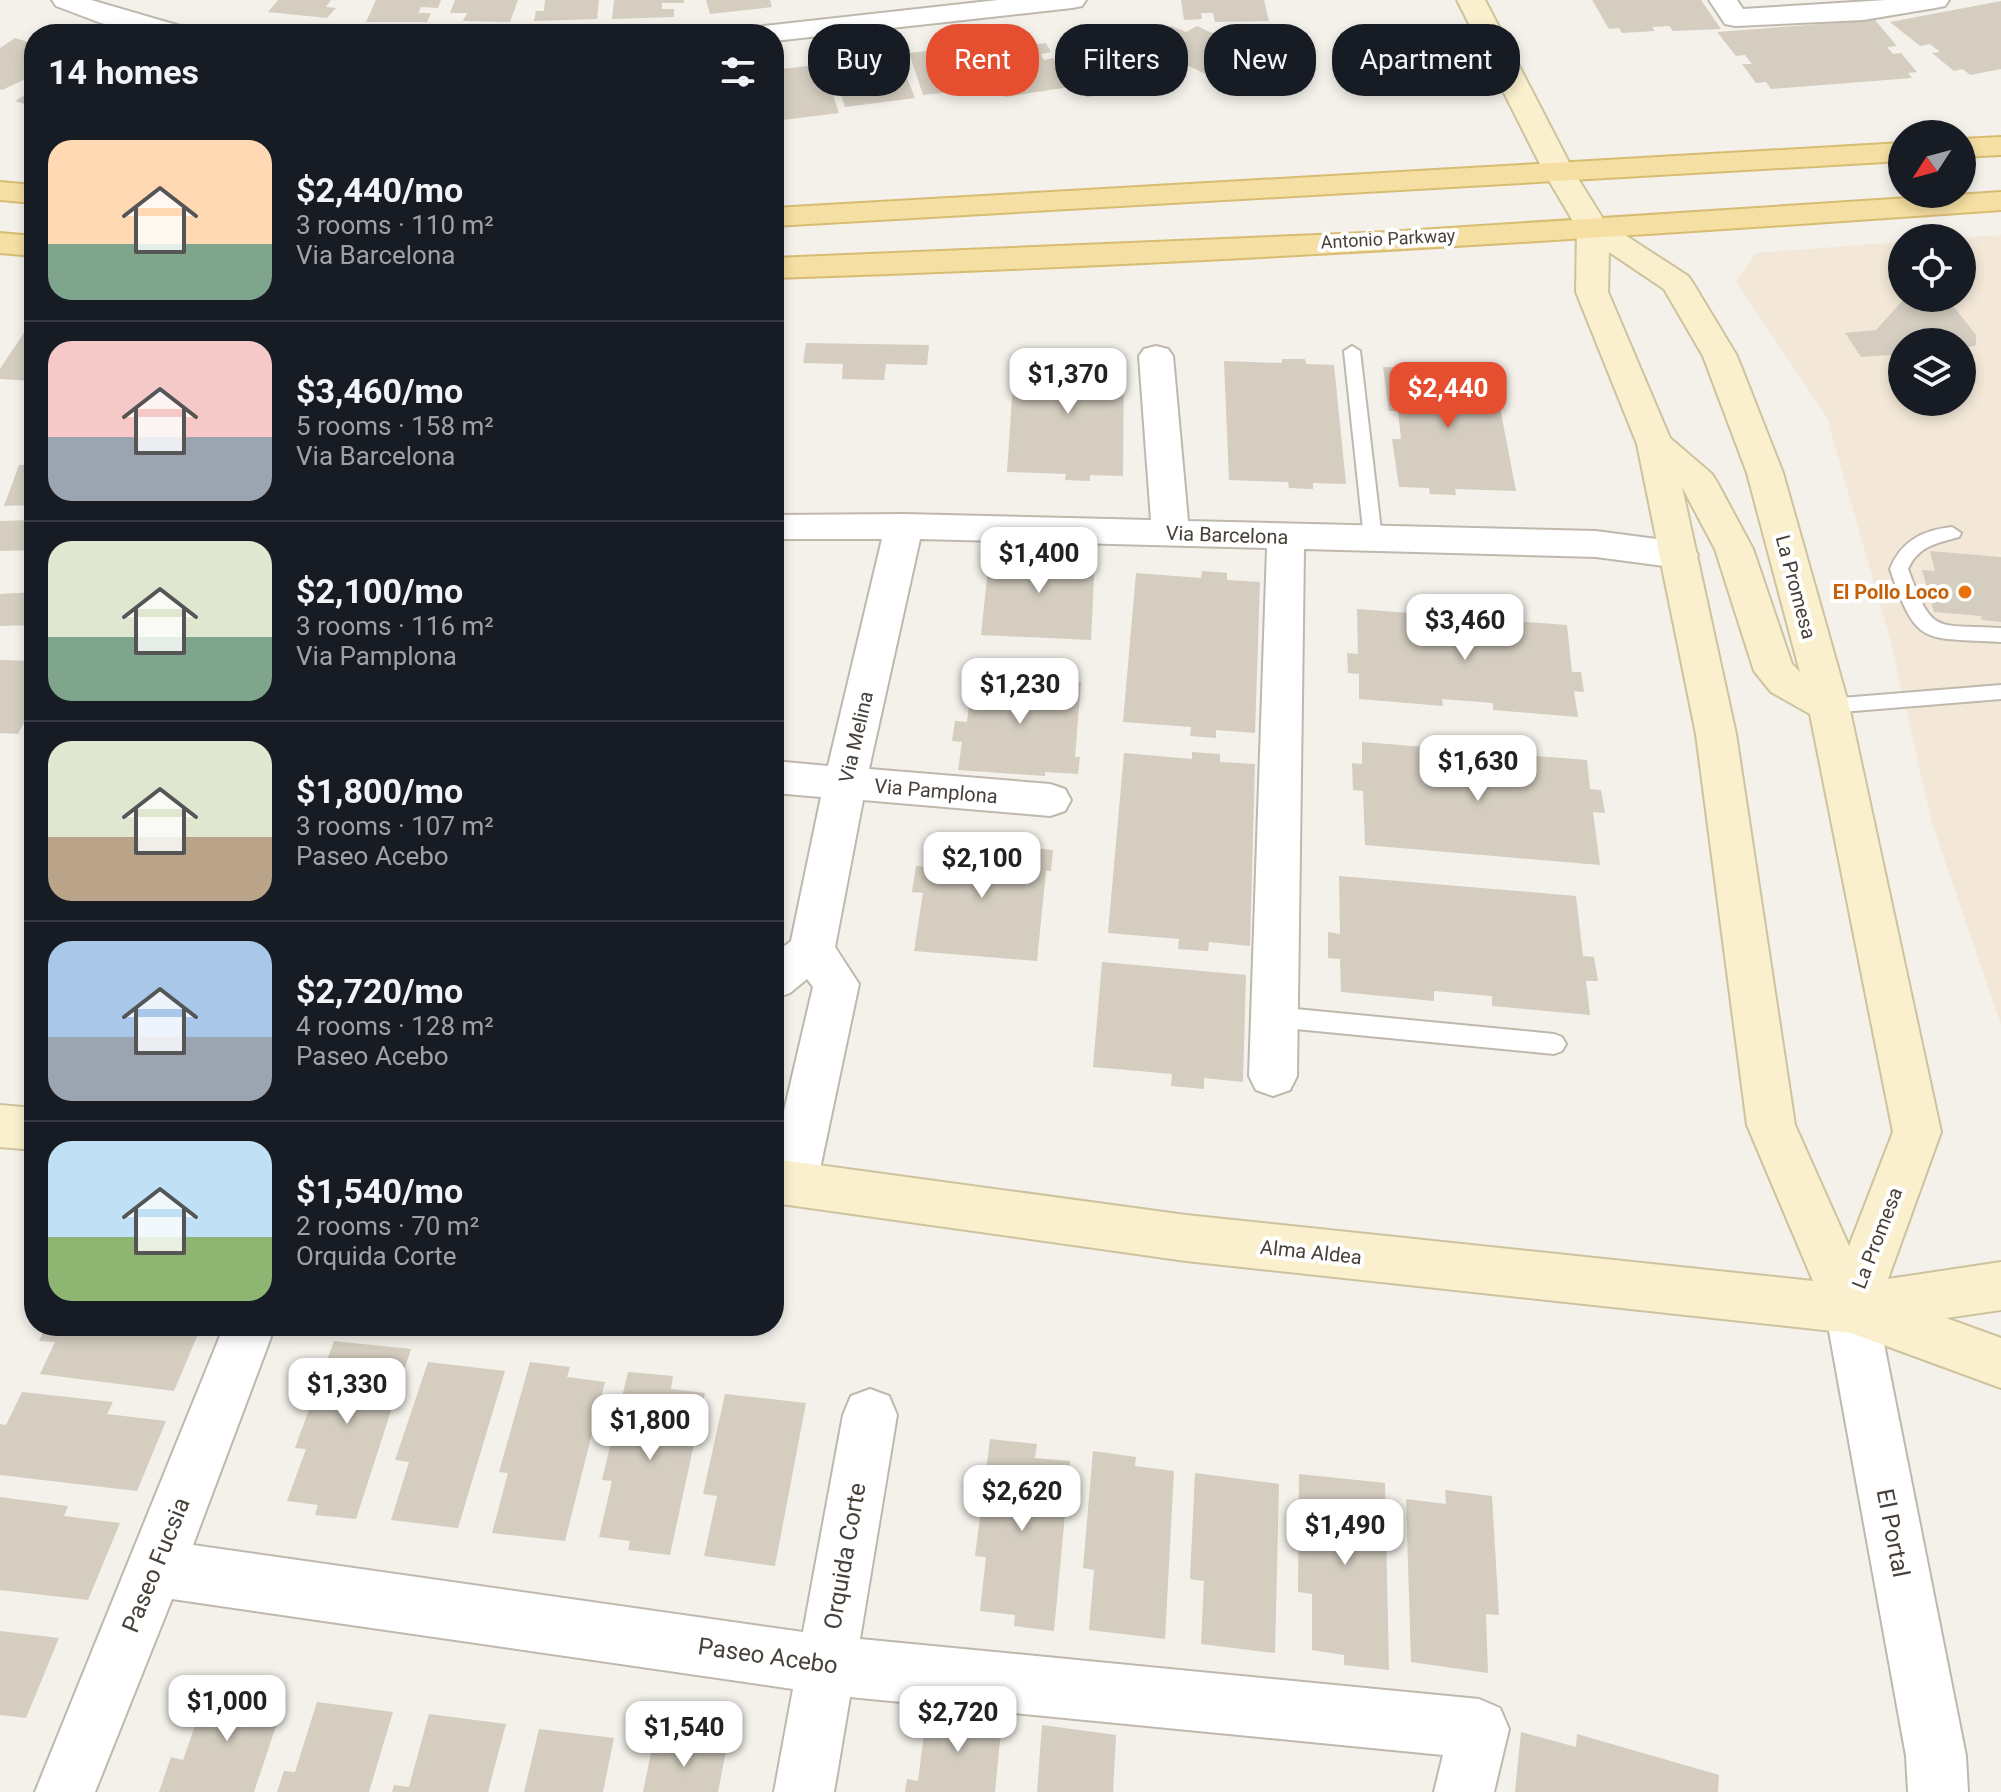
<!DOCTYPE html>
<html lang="en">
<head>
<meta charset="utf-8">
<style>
  body { margin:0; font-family:Roboto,sans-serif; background:#20242c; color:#f1f3f6; height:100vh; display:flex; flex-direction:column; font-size:30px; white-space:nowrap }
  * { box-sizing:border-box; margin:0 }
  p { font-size:26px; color:#9ea1a6 }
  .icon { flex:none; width:44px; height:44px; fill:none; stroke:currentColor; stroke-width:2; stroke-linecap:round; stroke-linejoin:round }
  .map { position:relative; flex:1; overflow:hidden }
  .drawer { position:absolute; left:24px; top:24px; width:760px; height:1312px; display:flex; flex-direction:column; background:#171b24; border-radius:32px; box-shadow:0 4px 12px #0003 }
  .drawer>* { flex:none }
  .guide { position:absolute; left:808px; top:24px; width:760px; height:72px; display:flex; gap:16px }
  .needle { width:52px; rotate:234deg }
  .tools { position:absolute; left:1888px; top:120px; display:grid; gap:16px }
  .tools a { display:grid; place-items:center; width:88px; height:88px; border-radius:50%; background:#171b24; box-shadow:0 4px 12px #0003; font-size:40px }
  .price { position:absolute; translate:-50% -68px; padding:0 18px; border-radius:16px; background:#fff; color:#222; font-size:26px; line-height:52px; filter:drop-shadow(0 2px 4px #0008) }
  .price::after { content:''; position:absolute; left:50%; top:48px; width:24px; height:18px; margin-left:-12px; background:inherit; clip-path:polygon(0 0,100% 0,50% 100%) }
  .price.selected { background:#e54f2f; color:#fff }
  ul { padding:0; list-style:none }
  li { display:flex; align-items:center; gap:24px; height:200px; padding:0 24px }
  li+li { border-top:2px solid #363941 }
  li span { display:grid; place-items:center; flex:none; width:224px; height:160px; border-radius:24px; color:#555 }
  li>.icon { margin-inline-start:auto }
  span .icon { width:96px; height:96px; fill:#fffc; stroke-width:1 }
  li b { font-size:34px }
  h2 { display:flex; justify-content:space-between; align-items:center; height:96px; padding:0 24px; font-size:34px }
  .pill { padding:0 28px; border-radius:32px; background:#171b24; box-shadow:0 4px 12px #0003; font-size:28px; line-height:72px }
  .pill.selected { background:#e54f2f; color:#fff }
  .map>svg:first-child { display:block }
  .commercial { fill:#f3e8d7; fill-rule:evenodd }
  .building { fill:#d4cdc0 }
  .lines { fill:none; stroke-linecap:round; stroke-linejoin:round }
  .service-casing { stroke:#beb8ad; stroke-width:4 }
  .minor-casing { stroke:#beb8ad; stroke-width:4 }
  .tertiary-casing { stroke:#beb8ad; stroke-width:4 }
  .secondary-casing { stroke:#cec39e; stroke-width:4 }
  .primary-casing { stroke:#d9bc73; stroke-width:4 }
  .service { fill:#fff; fill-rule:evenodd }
  .minor { fill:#fff; fill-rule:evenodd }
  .tertiary { fill:#fff; fill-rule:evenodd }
  .secondary { fill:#faf0ce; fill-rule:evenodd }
  .primary { fill:#f5dfa2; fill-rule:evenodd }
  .food-dot { fill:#e8710a; stroke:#fff; stroke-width:3 }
  .labels { text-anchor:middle; stroke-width:8; stroke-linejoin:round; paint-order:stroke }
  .far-street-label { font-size:18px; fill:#474139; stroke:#fff }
  .street-label { font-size:20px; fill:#474139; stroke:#fff }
  .food-label { font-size:20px; font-weight:bold; fill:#c56008; stroke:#fff; text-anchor:end }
  .near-street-label { font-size:24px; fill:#474139; stroke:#fff }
</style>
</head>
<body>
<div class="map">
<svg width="2001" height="1792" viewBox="0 0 2001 1792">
  <rect width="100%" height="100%" fill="#f3f1ea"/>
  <path class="commercial" d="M2001,235V1025L1932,823L1890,639L1827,418L1736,282L1756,253L1902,242V298H1962L1961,238ZM1902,342H1962V402H1902Z"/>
  <path class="building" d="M278,0H331L326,7L336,8L327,18L268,12Z
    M376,0H441L438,8L421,7L418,13H431L427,22H366Z
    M455,0H518L510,22L463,21L467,13H450Z
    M545,0H599L597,19L534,21L536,11H544Z
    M614,0H684V3H662V9H674V17L612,19Z
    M706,0H770L772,7L710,14Z
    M1181,0H1264L1269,21L1215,22L1213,13H1201L1202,19L1184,20Z
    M1592,0H1701L1721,29L1673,31L1669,26L1652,27L1655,31L1622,33L1619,28L1609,29Z
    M2001,1V69L1970,75L1963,69L1954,71L1932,53L1940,52L1930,44L1920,46L1890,22Z
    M1875,20L1897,46L1887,47L1893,54L1901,53L1917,72L1908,73L1912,78L1771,89L1766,82L1756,83L1742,64H1752L1745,55L1736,56L1717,32Z
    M1171,26L1186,32L1197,26L1255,53L1212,77L1140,43Z
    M15,38L34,44V75L2,90L0,89V48Z
    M1046,43L1051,52L1041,54L1044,60L1054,58L1069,87L1005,97L984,51Z
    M974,46L988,79L975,80L979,89L923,95L909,53Z
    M1125,46L1130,55L1119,56L1122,62L1138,60L1154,89L1086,97L1064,53Z
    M894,55L897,64L885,66L887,72L904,70L915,98L845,107L830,63Z
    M823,64L839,113L774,121V79L777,78L774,70Z
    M34,89V107L15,101Z
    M1905,298H1947L1976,335V345L1962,349V342H1902V354L1861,357L1845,333L1876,330Z
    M25,331H34V381L0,379V369Z
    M806,343L929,345L927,365L886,364L884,380L842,379L843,364L803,363Z
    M1072,350L1096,351V357H1124L1123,476L1090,475V481L1065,480L1066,474L1007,472L1015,354L1073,356Z
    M1282,359H1305L1306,364L1334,365L1346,484L1313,483V489L1289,488L1288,482L1229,480L1224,361L1282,363Z
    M1415,362L1436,363L1437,369L1493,371L1516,491L1455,489L1456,495L1430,494L1429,488L1399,487L1392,439H1401L1398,411H1389L1383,367L1415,368Z
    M34,464V505L4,506L19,465Z
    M34,520V550L0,551V521Z
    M990,550L1095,555L1091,640L981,635Z
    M1930,551L2001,557V622L1982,620L1981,616L1934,612L1922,570L1935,571Z
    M1202,571L1227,573V580L1260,582L1255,733L1216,730V738L1190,736L1191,727L1123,722L1136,573L1201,578Z
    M34,592V625L0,626V594Z
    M1357,609L1567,625L1572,672H1581L1584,692L1574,691L1578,717L1493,710V703L1442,699L1443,706L1359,699V674L1348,673L1347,653L1358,654Z
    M0,660L34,661V704L18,734L0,733Z
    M973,674L1081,682L1075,757H1080L1078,774L1045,772V776L958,770L962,742L952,741L955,721L967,722Z
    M1362,742L1587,760L1590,789L1601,790L1605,813L1593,812L1600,865L1365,845L1363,791L1353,790L1352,763L1362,764Z
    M1192,752L1220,754V762L1255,764L1250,946L1209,942L1208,951L1178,949L1179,939L1108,933L1124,753L1192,759Z
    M931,840L1053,850L1051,871H1046L1037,961L914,951L923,893L912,892L916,866L926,867Z
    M1339,876L1576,896L1583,956L1594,957L1598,981H1586L1590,1015L1492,1006V996L1434,991V1001L1341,992L1340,959L1328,958V932L1340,934Z
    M1102,962L1246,975L1243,1082L1204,1078V1089L1171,1086L1172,1074L1093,1067Z
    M46,1326H192L201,1327L174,1391L40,1374L55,1342L39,1341Z
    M334,1341L411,1349L356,1519L315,1515L318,1505L287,1501L306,1449L295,1448Z
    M428,1362L505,1371L458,1528L391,1520L409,1462L395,1460Z
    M530,1362L570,1367L567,1377L605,1382L565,1541L492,1533L508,1473L499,1472Z
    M628,1372L673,1376L671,1389L705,1393L670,1555L628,1550L630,1541L599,1537L612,1481L602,1480Z
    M22,1392L113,1402L107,1414L166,1421L137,1491L0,1475V1424L6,1425Z
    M725,1394L806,1403L775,1566L704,1556L717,1496L703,1494Z
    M990,1439L1037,1444L1035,1458L1070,1461L1054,1631L1014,1626L1015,1615L980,1611L986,1557L975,1556Z
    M1093,1451L1136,1457L1135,1466L1174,1471L1165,1639L1089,1630L1094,1570L1083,1568Z
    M1195,1473L1279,1484L1275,1653L1201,1644L1204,1581L1190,1579Z
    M1299,1474L1385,1483L1389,1670L1344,1665V1655L1312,1650V1594L1298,1592Z
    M1445,1490L1492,1496L1499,1615L1486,1614L1488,1673L1411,1662L1406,1499L1446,1504Z
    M0,1497L68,1506L64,1516L120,1523L88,1600L0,1590Z
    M0,1631L59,1638L26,1718L0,1715Z
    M209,1686L286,1696L254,1792H159L171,1757L183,1760Z
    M317,1702L393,1712L369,1792H277L284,1771L295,1772Z
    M927,1710L1002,1720L995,1792H905L907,1779L918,1781Z
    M429,1714L506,1724L488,1792H392L394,1785L409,1787Z
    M1042,1725L1116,1735L1113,1792H1037Z
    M539,1729L614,1738L603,1792H524Z
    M1521,1732L1576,1747L1577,1734L1719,1775L1718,1792H1515Z
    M653,1743L726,1751L718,1792H643Z"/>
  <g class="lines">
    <defs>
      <path id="service" d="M1352,346L1360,351L1382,539L1373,545L1364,539L1344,351Z
        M1952,527L1961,533L1959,537C1937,543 1918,546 1908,569C1933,636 1934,624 2001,628V642C1923,637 1917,648 1890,569C1901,541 1923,530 1952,527Z
        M2001,685V699L1829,713L1822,711L1819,706L1822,701L1829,699Z
        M1275,1007L1554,1034L1562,1037L1566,1044L1562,1051L1554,1054L1275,1027L1267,1024L1263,1017L1267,1010Z"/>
      <path id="minor" d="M52,0H91L187,28L191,34H144L101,23L56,6Z
        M998,0H1086L1082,6L1072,8L774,41V34H750L754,28L764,26Z
        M1709,0H1737L1743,9L1886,0H1949L1945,6L1935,8L1863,20L1735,26L1725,24Z
        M1156,346L1168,349L1173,356L1188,521L1596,531L1679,542L1692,546L1698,555L1692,564L1679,568L1596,557L1304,549L1297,1076L1290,1090L1273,1096L1256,1090L1249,1076L1267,548L920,539L869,769L1050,784L1065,789L1071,800L1065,811L1050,816L863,800L835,947L859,984L817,1183L809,1199L792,1205L775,1199L774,1154L813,987L807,979L790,993L774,999V954L791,941L821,797L774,793V761L828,766L882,539H774V515L904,514L1151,520L1139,356L1144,349Z
        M224,1326H266L271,1337L193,1545L803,1632L843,1415L851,1396L870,1389L889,1396L897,1415L860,1639L1479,1699L1500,1708L1509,1729L1494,1792H1434L1443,1755L850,1697L834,1792H774L793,1689L172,1599L95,1792H35Z"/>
      <path id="tertiary" d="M1851,1285L1869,1292L1877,1309L1966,1756L1968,1792H1908L1906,1756L1825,1309L1833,1292Z"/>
      <path id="secondary" d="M1457,0H1485L1574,172L1605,222L1688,276L1693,283L1737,356L1783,473L1849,706L1941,1132L1888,1279L2001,1262V1310L1946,1318L2001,1338V1388L1851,1333L1186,1261L774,1203V1159L1186,1215L1813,1281L1747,1125L1696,734L1637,444L1576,292L1577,228L1544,172ZM1609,252L1664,289L1703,356L1747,473L1800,672L1792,664L1753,549L1717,482L1712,474L1670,438L1608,292ZM1682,487L1715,549L1754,671L1771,692L1810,714L1893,1132L1849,1246L1795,1125L1736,734Z
        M0,1105L34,1108V1150L0,1147Z"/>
      <path id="primary" d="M2001,137V155L1962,157V139Z
        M1902,143V161L774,226V208Z
        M0,182L34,185V203L0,200Z
        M2001,192V210C1592,239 1184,265 774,278V258L1388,232Z
        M0,233L34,236V256L0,253Z"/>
    </defs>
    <use href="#service" class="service-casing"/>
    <use href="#minor" class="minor-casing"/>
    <use href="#tertiary" class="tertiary-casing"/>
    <use href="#secondary" class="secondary-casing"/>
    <use href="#primary" class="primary-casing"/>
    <use href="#service" class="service"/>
    <use href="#minor" class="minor"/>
    <use href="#tertiary" class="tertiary"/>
    <use href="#secondary" class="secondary"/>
    <use href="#primary" class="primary"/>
  </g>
  <circle class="food-dot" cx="1965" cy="592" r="8"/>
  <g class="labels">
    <g class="far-street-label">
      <text transform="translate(1388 239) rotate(-3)" y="6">Antonio Parkway</text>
    </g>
    <g class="street-label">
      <text transform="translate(1227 535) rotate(2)" y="7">Via Barcelona</text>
      <text transform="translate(1796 587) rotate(75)" y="7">La Promesa</text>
      <text transform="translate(856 737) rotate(-77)" y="7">Via Melina</text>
      <text transform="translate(936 791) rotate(5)" y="7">Via Pamplona</text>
      <text transform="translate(1877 1238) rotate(-69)" y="7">La Promesa</text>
      <text transform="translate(1311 1252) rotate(6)" y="7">Alma Aldea</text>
    </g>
    <g class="food-label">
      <text x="1949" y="599">El Pollo Loco</text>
    </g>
    <g class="near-street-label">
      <text transform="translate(1893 1533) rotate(79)" y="8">El Portal</text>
      <text transform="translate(845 1556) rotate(-80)" y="8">Orquida Corte</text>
      <text transform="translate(156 1565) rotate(-68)" y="8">Paseo Fucsia</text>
      <text transform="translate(768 1656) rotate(8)" y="8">Paseo Acebo</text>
    </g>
  </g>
</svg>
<div class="tools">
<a><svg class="needle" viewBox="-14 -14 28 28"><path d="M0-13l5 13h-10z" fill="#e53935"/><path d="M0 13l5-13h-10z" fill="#9ea1a6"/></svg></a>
<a><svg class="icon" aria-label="locate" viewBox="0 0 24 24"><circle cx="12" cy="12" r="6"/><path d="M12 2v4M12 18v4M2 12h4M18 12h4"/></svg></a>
<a><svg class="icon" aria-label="layers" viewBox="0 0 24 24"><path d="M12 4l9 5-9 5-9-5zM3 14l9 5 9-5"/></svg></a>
</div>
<b class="price" style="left:1068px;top:416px">$1,370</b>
<b class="price selected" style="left:1448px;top:430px">$2,440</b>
<b class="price" style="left:1039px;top:595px">$1,400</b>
<b class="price" style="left:1465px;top:662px">$3,460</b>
<b class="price" style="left:1020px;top:726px">$1,230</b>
<b class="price" style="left:1478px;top:803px">$1,630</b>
<b class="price" style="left:982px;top:900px">$2,100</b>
<b class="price" style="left:347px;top:1426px">$1,330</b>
<b class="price" style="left:650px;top:1462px">$1,800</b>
<b class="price" style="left:1022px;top:1533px">$2,620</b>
<b class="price" style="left:1345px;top:1567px">$1,490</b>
<b class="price" style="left:227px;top:1743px">$1,000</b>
<b class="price" style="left:958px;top:1754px">$2,720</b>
<b class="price" style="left:684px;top:1769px">$1,540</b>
<div class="guide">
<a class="pill">Buy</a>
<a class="pill selected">Rent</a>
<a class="pill">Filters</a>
<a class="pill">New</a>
<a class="pill">Apartment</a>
</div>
<section class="drawer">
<h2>14 homes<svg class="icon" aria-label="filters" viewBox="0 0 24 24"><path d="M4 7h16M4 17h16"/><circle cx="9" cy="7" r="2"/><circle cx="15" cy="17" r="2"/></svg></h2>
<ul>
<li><span style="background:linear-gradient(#ffd9b3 65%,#7fa58c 0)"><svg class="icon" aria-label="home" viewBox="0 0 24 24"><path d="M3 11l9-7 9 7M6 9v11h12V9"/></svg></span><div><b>$2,440/mo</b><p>3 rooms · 110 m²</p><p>Via Barcelona</p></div></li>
<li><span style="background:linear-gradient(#f6c9c9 60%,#9aa5b1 0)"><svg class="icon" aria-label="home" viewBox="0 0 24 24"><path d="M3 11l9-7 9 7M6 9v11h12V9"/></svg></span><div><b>$3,460/mo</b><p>5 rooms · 158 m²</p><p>Via Barcelona</p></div></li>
<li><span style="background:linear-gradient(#dfe7d0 60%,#7fa58c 0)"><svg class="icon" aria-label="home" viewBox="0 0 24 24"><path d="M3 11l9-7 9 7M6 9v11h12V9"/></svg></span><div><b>$2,100/mo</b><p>3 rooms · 116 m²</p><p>Via Pamplona</p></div></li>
<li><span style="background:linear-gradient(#dfe7d0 60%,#b9a48a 0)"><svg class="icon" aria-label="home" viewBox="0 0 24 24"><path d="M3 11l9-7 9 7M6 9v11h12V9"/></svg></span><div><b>$1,800/mo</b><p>3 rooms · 107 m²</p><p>Paseo Acebo</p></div></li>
<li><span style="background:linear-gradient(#a9c7e8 60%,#9aa5b1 0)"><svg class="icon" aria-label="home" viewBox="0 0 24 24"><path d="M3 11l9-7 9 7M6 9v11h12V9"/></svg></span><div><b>$2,720/mo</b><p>4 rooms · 128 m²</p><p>Paseo Acebo</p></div></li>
<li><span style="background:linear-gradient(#bfe0f5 60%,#8fb573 0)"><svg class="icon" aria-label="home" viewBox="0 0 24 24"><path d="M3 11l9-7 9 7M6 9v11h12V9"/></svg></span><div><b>$1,540/mo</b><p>2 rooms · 70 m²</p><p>Orquida Corte</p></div></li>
</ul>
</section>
</div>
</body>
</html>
